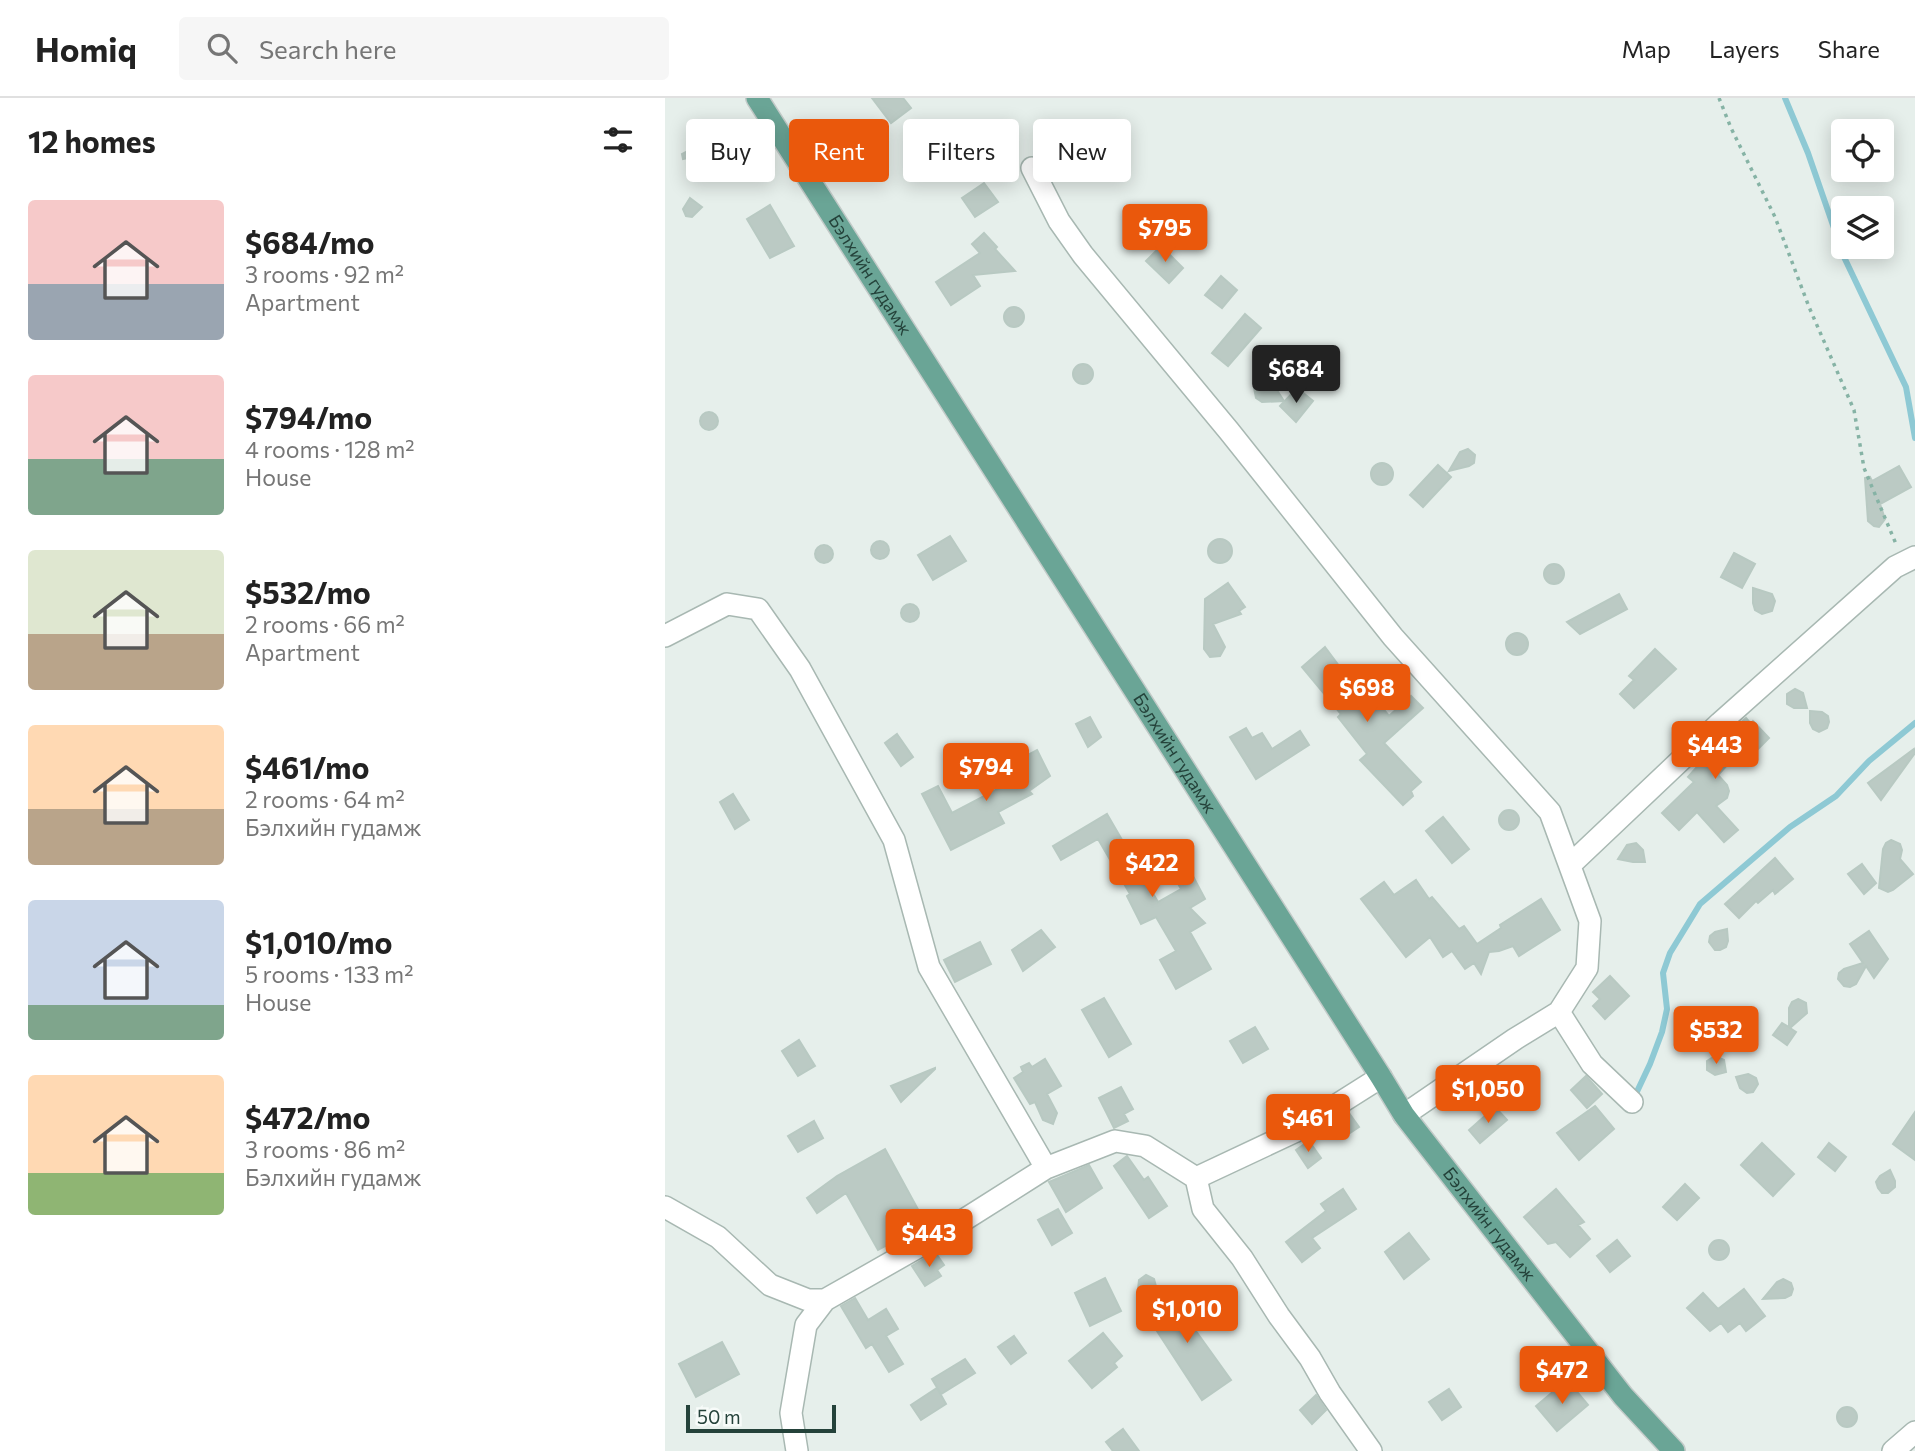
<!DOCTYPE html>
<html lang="en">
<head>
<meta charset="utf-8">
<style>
  body { margin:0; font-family:Commissioner,sans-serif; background:#f6f6f6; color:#222; height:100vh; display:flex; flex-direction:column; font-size:26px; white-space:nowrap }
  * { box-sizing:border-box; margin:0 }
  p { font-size:23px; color:#767676 }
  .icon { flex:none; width:38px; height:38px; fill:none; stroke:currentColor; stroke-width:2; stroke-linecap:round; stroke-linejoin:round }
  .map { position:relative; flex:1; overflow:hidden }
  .drawer { display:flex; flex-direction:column; background:#fff; width:665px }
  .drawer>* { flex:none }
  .banner { position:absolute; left:21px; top:21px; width:665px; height:63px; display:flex; gap:14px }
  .fabs { position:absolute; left:1166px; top:21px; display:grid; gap:14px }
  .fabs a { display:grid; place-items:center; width:63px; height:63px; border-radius:7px; background:#fff; box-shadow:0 4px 18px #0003; font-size:35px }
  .scale { position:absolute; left:21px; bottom:18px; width:150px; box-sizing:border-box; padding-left:7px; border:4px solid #24423a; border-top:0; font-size:19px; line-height:24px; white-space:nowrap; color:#24423a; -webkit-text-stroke:5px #f7fbf9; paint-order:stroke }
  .price { position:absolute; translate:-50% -60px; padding:0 16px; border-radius:7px; background:#ea580c; color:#fff; font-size:23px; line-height:46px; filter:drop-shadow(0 2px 4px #0008) }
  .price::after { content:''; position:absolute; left:50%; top:42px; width:21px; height:16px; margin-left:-10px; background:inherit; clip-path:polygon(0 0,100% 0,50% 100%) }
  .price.current { background:#222; color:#fff }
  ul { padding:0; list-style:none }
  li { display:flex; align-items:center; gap:21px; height:175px; padding:0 28px }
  li span { display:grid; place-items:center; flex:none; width:196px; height:140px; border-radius:7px; color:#555 }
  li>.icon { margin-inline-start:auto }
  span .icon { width:84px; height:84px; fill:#fffc; stroke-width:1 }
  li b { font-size:30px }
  h2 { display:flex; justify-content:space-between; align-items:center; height:84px; padding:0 28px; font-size:30px }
  .pill { padding:0 24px; border-radius:7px; background:#fff; box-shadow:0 4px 18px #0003; font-size:24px; line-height:63px }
  .pill.current { background:#ea580c; color:#fff }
  header { display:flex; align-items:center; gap:42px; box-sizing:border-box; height:98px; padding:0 35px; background:#fff; border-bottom:2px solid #e0e0e0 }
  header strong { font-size:33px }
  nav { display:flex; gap:38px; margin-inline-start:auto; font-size:24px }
  .search { width:490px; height:63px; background:#f6f6f6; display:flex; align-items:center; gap:18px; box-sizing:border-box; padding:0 24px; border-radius:7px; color:#767676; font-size:26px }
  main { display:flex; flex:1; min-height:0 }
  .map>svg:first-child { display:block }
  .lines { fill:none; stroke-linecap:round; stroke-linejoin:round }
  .stream { stroke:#8ec9d4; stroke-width:6 }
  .building { fill:#bbcac4; stroke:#b8c9c2; stroke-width:2 }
  .minor-casing { stroke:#a8b8b2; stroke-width:24 }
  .major-casing { stroke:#c2cac8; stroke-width:24 }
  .path { stroke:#86b3a5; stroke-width:3.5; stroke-dasharray:3.5 5; stroke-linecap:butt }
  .minor { stroke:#fff; stroke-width:21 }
  .major { stroke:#6aa596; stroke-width:21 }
  .labels { text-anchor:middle; stroke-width:6; stroke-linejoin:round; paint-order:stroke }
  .street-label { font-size:18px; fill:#24423a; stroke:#f7fbf9 }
</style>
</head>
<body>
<header>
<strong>Homiq</strong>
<div class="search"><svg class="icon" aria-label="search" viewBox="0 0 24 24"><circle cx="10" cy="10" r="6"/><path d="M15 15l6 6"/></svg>Search here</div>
<nav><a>Map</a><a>Layers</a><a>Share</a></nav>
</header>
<main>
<section class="drawer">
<h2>12 homes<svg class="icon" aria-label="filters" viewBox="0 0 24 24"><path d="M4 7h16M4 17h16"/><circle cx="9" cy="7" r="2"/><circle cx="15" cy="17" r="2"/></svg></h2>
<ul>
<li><span style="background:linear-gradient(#f6c9c9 60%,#9aa5b1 0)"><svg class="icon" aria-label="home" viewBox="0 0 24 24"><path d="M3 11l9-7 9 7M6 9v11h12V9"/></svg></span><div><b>$684/mo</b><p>3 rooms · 92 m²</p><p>Apartment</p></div></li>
<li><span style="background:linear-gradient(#f6c9c9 60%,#7fa58c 0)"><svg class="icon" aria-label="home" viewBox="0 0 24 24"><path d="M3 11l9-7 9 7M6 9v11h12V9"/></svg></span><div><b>$794/mo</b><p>4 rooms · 128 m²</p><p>House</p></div></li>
<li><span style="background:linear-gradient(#dfe7d0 60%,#b9a48a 0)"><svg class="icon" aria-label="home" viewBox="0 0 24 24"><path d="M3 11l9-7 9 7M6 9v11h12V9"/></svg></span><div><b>$532/mo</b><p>2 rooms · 66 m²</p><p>Apartment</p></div></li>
<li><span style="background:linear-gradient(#ffd9b3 60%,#b9a48a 0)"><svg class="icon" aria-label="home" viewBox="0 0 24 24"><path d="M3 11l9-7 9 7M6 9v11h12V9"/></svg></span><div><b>$461/mo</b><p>2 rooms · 64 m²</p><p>Бэлхийн гудамж</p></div></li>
<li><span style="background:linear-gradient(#c9d6e8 75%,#7fa58c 0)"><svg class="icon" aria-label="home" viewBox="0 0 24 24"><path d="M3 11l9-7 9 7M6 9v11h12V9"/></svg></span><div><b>$1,010/mo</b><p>5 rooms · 133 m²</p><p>House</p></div></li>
<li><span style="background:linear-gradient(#ffd9b3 70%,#8fb573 0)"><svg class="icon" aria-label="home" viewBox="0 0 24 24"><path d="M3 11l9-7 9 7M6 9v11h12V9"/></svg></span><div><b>$472/mo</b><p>3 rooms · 86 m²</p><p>Бэлхийн гудамж</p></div></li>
</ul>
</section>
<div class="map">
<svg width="1250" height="1353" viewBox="0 0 1250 1353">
  <rect width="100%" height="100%" fill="#e6efeb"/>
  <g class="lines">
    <path class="stream" d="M1120,0L1143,55L1179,159L1241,289L1250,340
      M969,1000L985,966L997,934L1002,911L998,875L1005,855L1035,806L1125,729L1171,698L1204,663L1250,625"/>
  </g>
  <path class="building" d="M207,0H238L246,10L226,25Z
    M57,35L66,50L18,61L17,56Z
    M411,38L434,65L418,79L395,52Z
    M319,85L333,104L310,119L297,100Z
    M25,100L37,109L27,119L21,118L18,111Z
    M105,107L129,148L105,160L82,121Z
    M319,135L332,149L330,151L350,173L308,177L315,188L286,207L271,184L315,155L307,146Z
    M496,148L518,170L504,185L481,163Z
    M556,178L572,192L557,210L540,197Z
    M339 219a10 10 0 1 1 20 0a10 10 0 1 1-20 0Z
    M580,216L596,230L563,268L547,255Z
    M408 276a10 10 0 1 1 20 0a10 10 0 1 1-20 0Z
    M599,282L608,286L619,303L597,304L591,300L589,290L592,284Z
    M632,290L648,303L631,324L615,308Z
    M35 323a9 9 0 1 1 18 0a9 9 0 1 1-18 0Z
    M803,351L810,357L809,365L804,368L784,373L795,354Z
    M706 376a11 11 0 1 1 22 0a11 11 0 1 1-22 0Z
    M773,367L786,379L758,409L745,397Z
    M1234,368L1246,389L1215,406L1220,421L1214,429L1209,428L1203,423L1200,380L1205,379L1207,383Z
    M285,438L301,463L268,482L253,457Z
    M543 453a12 12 0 1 1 24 0a12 12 0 1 1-24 0Z
    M206 452a9 9 0 1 1 18 0a9 9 0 1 1-18 0Z
    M150 456a9 9 0 1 1 18 0a9 9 0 1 1-18 0Z
    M1069,455L1090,466L1077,490L1056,479Z
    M879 476a10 10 0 1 1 20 0a10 10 0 1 1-20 0Z
    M563,485L580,509L574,513L576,516L548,526L560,549L555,558L545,559L539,551L540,501Z
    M1088,490L1107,496L1110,503L1107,513L1097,516L1090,512L1088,505Z
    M954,496L962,511L915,536L902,524Z
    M236 515a9 9 0 1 1 18 0a9 9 0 1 1-18 0Z
    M841 546a11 11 0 1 1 22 0a11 11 0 1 1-22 0Z
    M660,549L704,608L711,602L724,618L746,598L758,610L719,645L756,684L746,693L748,698L738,707L695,662L702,656L673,619L676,616L637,569Z
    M990,551L1011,571L969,610L955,596L969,582L964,578Z
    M1130,591L1138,595L1142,610H1129L1122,606V596Z
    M1145,613L1157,614L1163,618L1164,624L1162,630L1154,634L1148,631L1145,625Z
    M425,619L436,639L423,649L411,626Z
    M1081,620L1086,626L1088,623L1104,640L1084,660L1076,652L1053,677L1062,687L1064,693L1062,700L1051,708L1073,732L1059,744L1032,714L1014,732L997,715L1029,684L1023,679L1056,642Z
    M581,630L587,640L597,635L607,651L635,633L644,647L591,681L565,639Z
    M232,636L248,659L236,668L220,645Z
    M1249,651L1250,655L1216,702L1203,685Z
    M372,652L385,678L364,693L367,696L333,714L339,725L286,752L257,696L273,688L287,715L350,682L342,668Z
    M68,696L84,722L70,731L55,704Z
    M834 722a10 10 0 1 1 20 0a10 10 0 1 1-20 0Z
    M442,716L493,804L516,791L506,773L521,765L540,801L525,810L540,825L525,834L546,871L511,891L495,862L511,853L491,819L476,826L462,798L465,796L433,741L396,762L388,748Z
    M778,719L804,751L787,765L761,733Z
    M1226,742L1235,746L1237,752L1235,761L1248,776L1228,792L1223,794L1214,790L1218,751L1221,745Z
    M971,745L978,752L980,764H968L953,761L962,747Z
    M1110,760L1128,781L1110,796L1108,792L1093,805L1091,803L1074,820L1060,806Z
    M1197,766L1211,785L1199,796L1183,776Z
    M751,782L764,801L767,799L794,831L799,828L812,846L836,830L835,827L876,801L895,832L854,858L848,848L834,853L824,854L816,876L809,865L800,871L787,853L778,859L765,839L741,859L696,801L719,784L729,797Z
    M1062,831L1063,843L1061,849L1055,852H1050L1044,844L1045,838L1050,834Z
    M376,832L390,849L358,873L347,852Z
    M1204,833L1223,861L1209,880L1201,868L1191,886L1185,889L1179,888L1173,881L1174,875L1179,871L1198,865L1185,846Z
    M315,844L326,866L290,884L279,862Z
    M945,878L964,898L940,921L928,908L935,901L928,894Z
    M439,900L466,946L444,959L417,912Z
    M1133,901L1141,905L1142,915L1125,930L1131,934L1122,947L1108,937L1117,925L1124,929V910L1127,904Z
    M590,929L603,951L578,965L565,943Z
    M134,942L150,968L133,978L117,953Z
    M1050,958L1059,962L1061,974L1050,977L1042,972V963Z
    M380,961L396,988L382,996L392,1015L388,1026L378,1022L370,1004L365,1006L349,980L358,974L356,969L364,965L367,969Z
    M270,970V971L236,1004L226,988Z
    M1083,976L1091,980L1093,986L1088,994L1082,995L1075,990L1071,979Z
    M921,978L937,996L922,1010L906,992Z
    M828,979L834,981L838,989L836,995L827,1002L820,993L819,987L822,981Z
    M456,989L468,1011L459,1016L463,1023L449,1030L434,1000Z
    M930,1008L949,1031L914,1062L892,1035Z
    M830,1009L842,1022L815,1045L804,1032Z
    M1250,1014V1062L1228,1046Z
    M684,1015L694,1029L679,1039L669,1025Z
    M149,1023L158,1040L133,1054L123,1038Z
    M644,1043L656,1060L643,1070L631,1052Z
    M1097,1045L1129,1076L1108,1098L1076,1067Z
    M1164,1045L1181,1059L1170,1073L1153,1059Z
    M220,1051L261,1126L213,1152L181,1095L152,1115L142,1100L172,1078Z
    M462,1058L479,1082L483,1079L502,1108L484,1120L449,1068Z
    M424,1067L437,1090L401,1114L384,1084Z
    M1225,1072L1230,1083V1089L1223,1095H1217L1213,1090L1211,1084L1215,1078Z
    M1020,1086L1034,1100L1012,1122L998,1109Z
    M678,1091L691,1111L647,1140L655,1150L637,1164L621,1144L661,1113L656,1106Z
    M891,1091L919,1124L913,1127L925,1141L905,1159L891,1144L883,1146L859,1119Z
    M393,1111L407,1135L387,1147L373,1122Z
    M744,1135L764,1161L739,1181L720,1154Z
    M952,1142L965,1158L945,1174L932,1158Z
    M1044 1152a10 10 0 1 1 20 0a10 10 0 1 1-20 0Z
    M270,1154L279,1167L272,1172L276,1178L260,1188L247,1168Z
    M481,1177L489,1181L492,1192L505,1197L512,1219L518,1215L566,1282L537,1302L492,1233L505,1225L491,1208L488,1196L473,1191L474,1182Z
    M440,1180L456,1213L425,1228L410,1195Z
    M1118,1181L1126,1185L1128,1191L1126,1197L1120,1200L1098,1201L1112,1184Z
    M1079,1191L1100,1218L1081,1233L1075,1225L1063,1234L1056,1225L1045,1233L1022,1210L1038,1195L1053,1211Z
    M190,1200L203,1222L221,1211L233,1231L221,1238L238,1266L224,1274L207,1246L201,1250L176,1208Z
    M438,1235L457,1258L449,1265L452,1269L427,1290L404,1263Z
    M349,1238L361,1255L346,1266L333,1249Z
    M57,1244L74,1276L31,1299L14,1266Z
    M300,1261L310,1275L276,1296L267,1281Z
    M902,1282L923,1307L892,1333L871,1308Z
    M272,1290L281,1306L256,1322L246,1307Z
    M784,1291L796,1309L777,1322L764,1304Z
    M651,1297L661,1312L647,1326L635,1312Z
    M1172 1319a10 10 0 1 1 20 0a10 10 0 1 1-20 0Z
    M458,1331L474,1353H448L441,1344Z"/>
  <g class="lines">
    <defs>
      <path id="minor" d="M367,70L394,123L418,157L564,333L728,539L885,714L925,823L922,870L894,914L927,966L967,1004
        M0,538L62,506L93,511L135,571L229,742L264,869L381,1070
        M905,767L1055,625L1230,469L1250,459
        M739,1017L850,941L894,914
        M531,1080L538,1111L577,1160L614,1218L645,1260L665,1295L706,1353
        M0,1109L53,1139L105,1187L143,1202H160
        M132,1353L126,1315L141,1227L160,1202L283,1132L381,1070L450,1043L480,1048L531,1080L629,1034L716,979
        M1228,1353L1250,1334"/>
      <g id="major">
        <path id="s1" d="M92,0L716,979L739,1017L958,1298L1009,1353"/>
      </g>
    </defs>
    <use href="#minor" class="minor-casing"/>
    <use href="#major" class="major-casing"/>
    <path class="path" d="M1054,0L1066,30L1110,119L1144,209L1189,312L1199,370L1231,446"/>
    <use href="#minor" class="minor"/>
    <use href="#major" class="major"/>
  </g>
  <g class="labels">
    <g class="street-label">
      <text dy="6" stroke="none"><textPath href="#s1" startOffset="210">Бэлхийн гудамж</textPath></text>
      <text dy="6" stroke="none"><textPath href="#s1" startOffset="777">Бэлхийн гудамж</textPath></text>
      <text dy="6" stroke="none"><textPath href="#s1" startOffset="1344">Бэлхийн гудамж</textPath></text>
    </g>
  </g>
</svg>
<div class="fabs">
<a><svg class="icon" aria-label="locate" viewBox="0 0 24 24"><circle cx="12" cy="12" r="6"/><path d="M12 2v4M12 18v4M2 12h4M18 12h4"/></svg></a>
<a><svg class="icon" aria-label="layers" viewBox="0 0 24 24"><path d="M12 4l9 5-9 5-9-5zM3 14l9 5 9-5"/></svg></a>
</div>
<div class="scale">50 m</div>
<b class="price" style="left:500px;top:166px">$795</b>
<b class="price current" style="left:631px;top:307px">$684</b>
<b class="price" style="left:702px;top:626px">$698</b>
<b class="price" style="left:1050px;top:683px">$443</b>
<b class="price" style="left:321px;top:705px">$794</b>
<b class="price" style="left:487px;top:801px">$422</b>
<b class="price" style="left:1051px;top:968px">$532</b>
<b class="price" style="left:823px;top:1027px">$1,050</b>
<b class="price" style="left:643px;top:1056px">$461</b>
<b class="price" style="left:264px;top:1171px">$443</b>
<b class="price" style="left:522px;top:1247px">$1,010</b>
<b class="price" style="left:897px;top:1308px">$472</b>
<div class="banner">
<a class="pill">Buy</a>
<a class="pill current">Rent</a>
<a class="pill">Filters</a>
<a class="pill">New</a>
</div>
</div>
</main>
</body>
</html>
